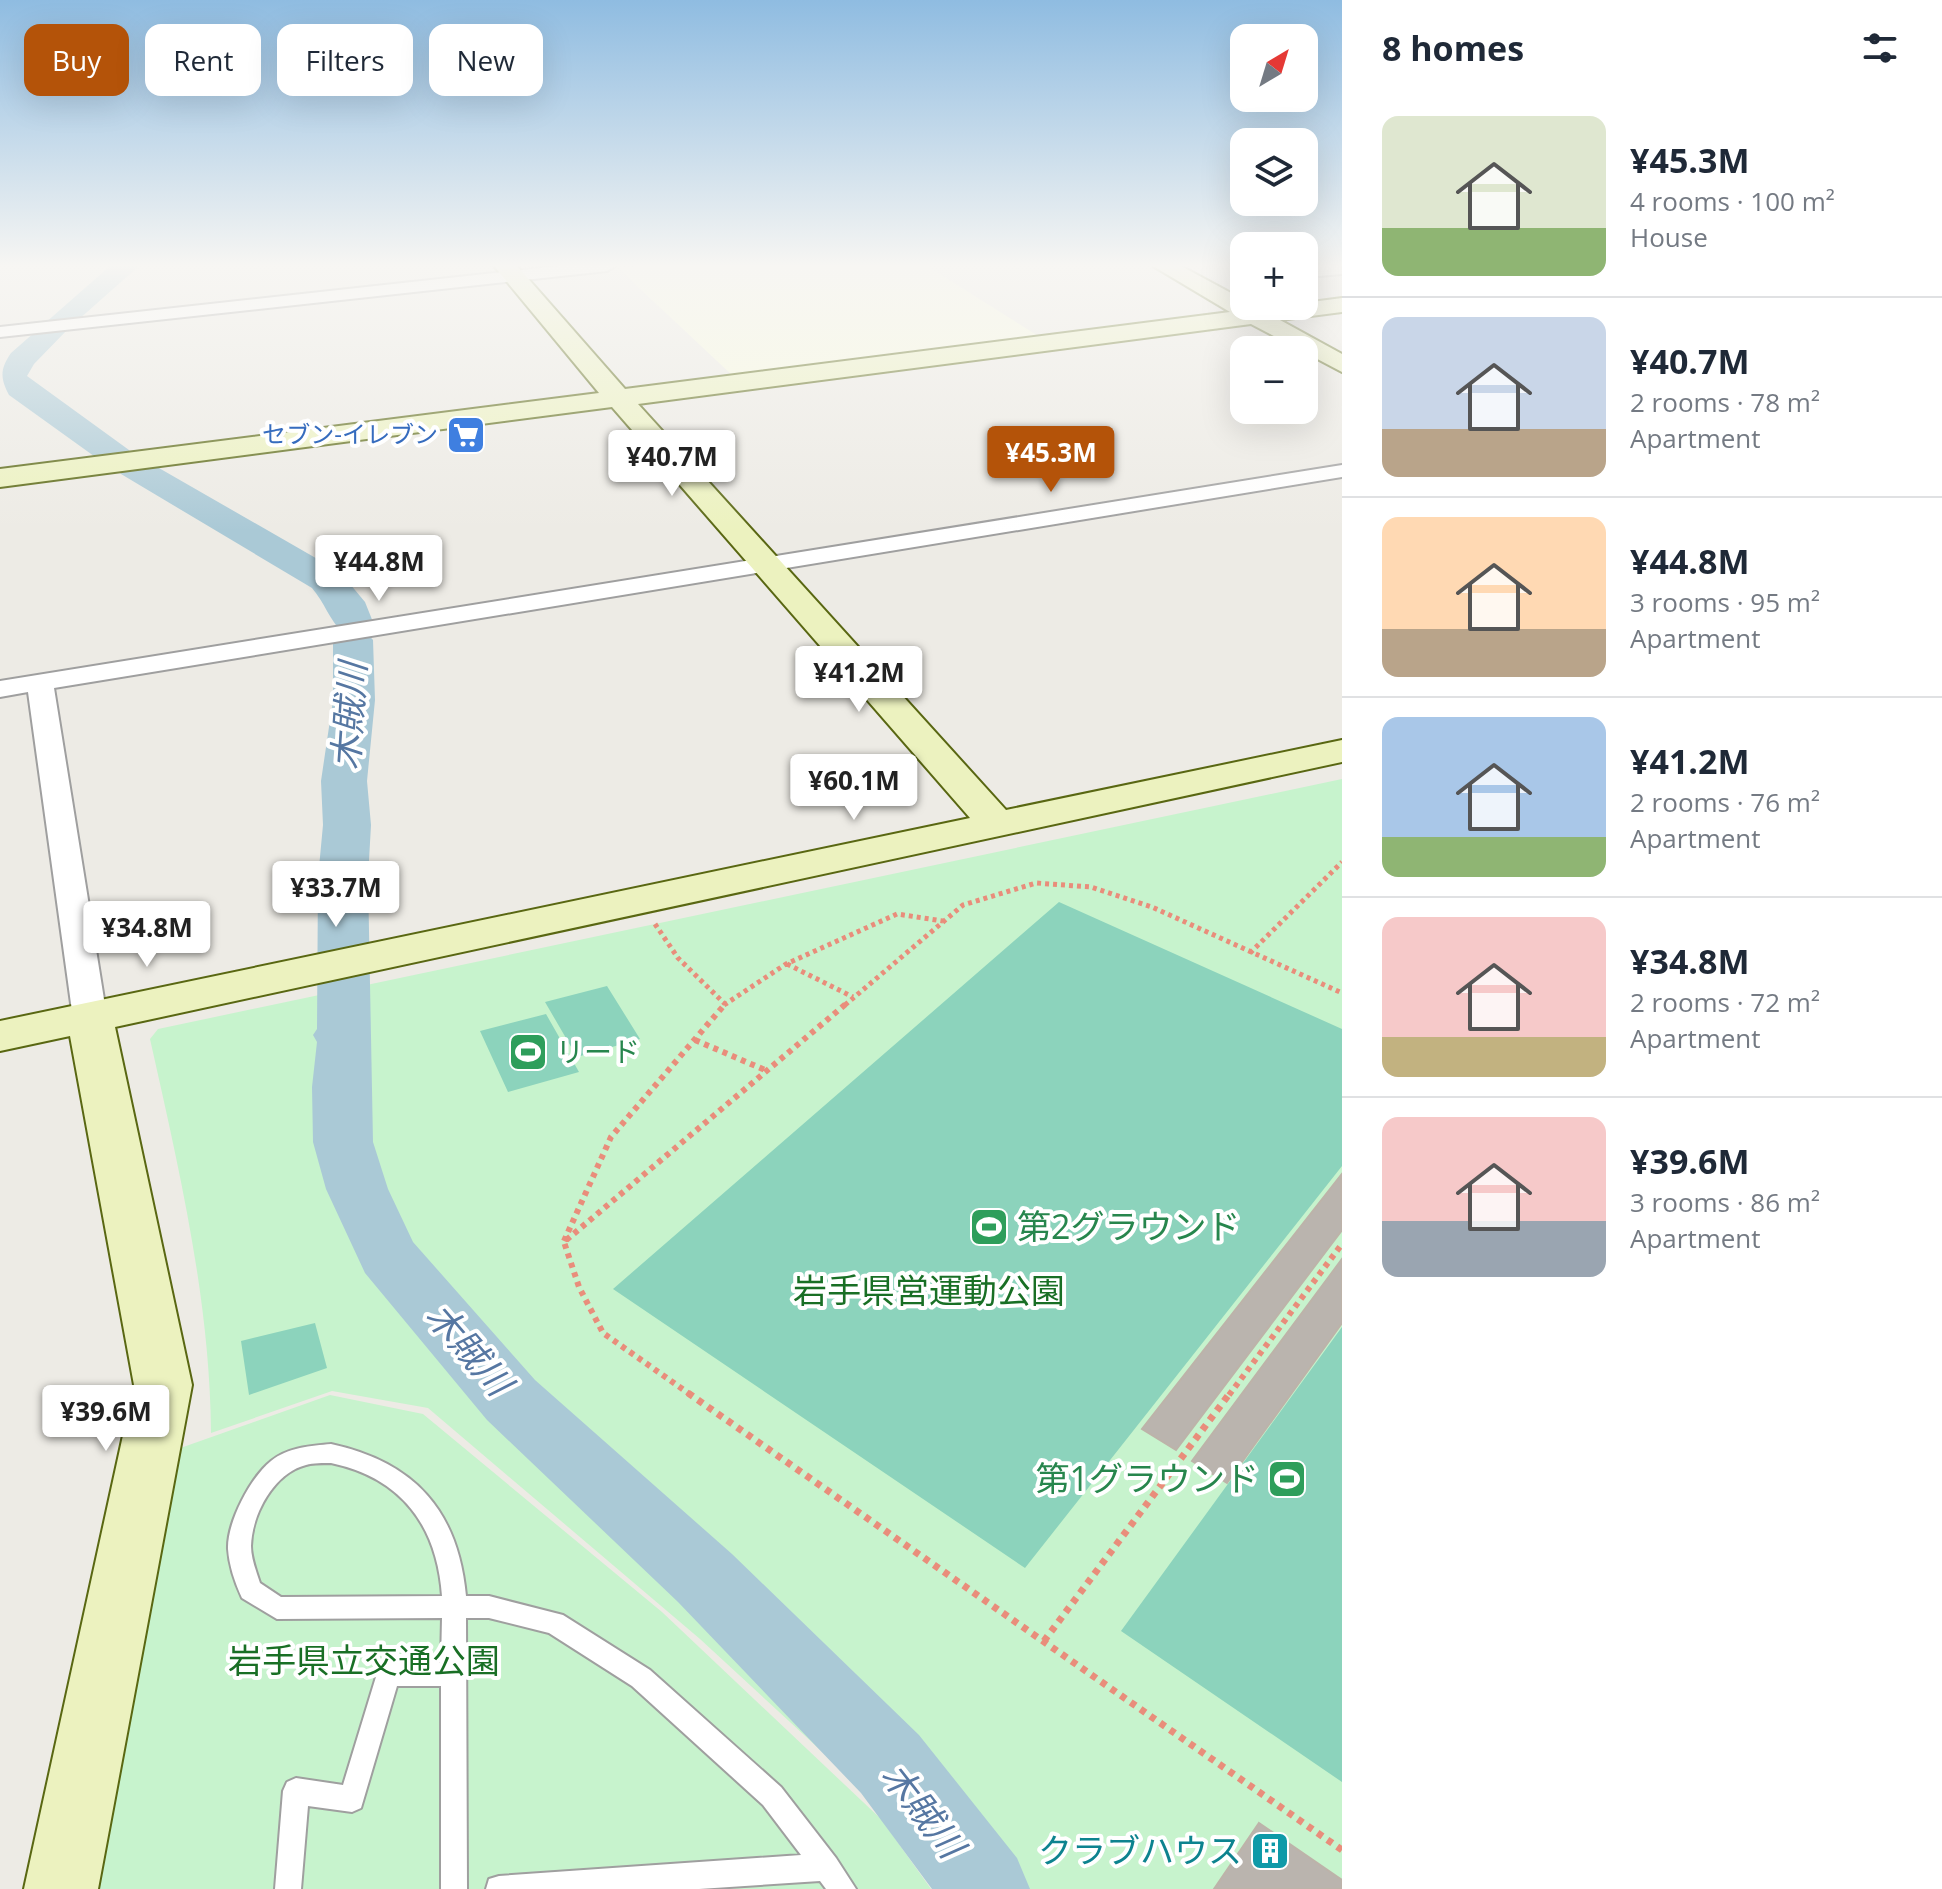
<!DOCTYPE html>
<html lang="en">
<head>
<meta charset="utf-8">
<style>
  body { margin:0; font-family:"Open Sans","Noto Sans JP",sans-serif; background:#f6f6f7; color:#1f2937; height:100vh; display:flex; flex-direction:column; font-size:30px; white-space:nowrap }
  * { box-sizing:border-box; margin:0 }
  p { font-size:26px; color:#747a83 }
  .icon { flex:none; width:44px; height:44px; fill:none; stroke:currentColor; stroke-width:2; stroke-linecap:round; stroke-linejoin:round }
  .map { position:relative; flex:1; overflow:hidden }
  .side { display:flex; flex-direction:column; background:#fff; width:600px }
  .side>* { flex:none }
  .guide { position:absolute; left:24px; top:24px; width:760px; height:72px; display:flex; gap:16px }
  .needle { width:52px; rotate:38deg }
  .controls { position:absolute; left:1230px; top:24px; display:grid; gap:16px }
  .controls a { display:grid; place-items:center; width:88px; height:88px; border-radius:16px; background:#fff; box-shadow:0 8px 32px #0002; font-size:40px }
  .price { position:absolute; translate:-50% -68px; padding:0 18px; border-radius:8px; background:#fff; color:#222; font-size:26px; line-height:52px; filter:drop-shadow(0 2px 4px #0008) }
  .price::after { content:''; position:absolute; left:50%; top:48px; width:24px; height:18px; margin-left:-12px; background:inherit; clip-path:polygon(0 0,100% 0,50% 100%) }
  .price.current { background:#b45309; color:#fff }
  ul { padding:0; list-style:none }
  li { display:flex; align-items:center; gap:24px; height:200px; padding:0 40px }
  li+li { border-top:2px solid #e0e1e3 }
  li span { display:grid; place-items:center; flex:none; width:224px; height:160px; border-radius:16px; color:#555 }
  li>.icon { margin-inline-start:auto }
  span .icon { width:96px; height:96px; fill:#fffc; stroke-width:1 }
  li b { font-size:34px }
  h2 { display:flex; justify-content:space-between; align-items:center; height:96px; padding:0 40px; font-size:34px }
  .chip { padding:0 28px; border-radius:16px; background:#fff; box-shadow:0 8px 32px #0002; font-size:28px; line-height:72px }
  .chip.current { background:#b45309; color:#fff }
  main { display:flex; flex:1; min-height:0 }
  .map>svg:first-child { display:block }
  .education { fill:#f9fbe0 }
  .park { fill:#c7f3cd }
  .pitch { fill:#8cd3bc }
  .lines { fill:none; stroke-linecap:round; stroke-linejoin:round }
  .river { fill:#aac9d6; fill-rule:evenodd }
  .building { fill:#bab4ae; stroke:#bdb3a9; stroke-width:2 }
  .lane-casing { stroke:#9f9f9f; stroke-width:4 }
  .street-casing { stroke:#9f9f9f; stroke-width:4 }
  .secondary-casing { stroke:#596712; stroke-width:4 }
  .path-far2 { stroke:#e98d7b; stroke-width:5; stroke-dasharray:4 4; stroke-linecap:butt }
  .path-far1 { stroke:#e98d7b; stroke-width:6; stroke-dasharray:5 5; stroke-linecap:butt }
  .path { stroke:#e98d7b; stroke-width:7; stroke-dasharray:6 6; stroke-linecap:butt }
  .lane { fill:#fff; fill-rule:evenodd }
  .street { fill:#fff; fill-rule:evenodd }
  .secondary { fill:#ecf2bf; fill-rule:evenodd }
  .labels { text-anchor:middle; stroke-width:8; stroke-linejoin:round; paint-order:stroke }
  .far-shop-label { font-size:24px; fill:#366cbe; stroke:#fff; text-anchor:end }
  .leisure-label { font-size:28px; fill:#27864d; stroke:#fff; text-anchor:start }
  .near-leisure-label { font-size:34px; fill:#27864d; stroke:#fff; text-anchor:start }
  .near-park-label { font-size:34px; fill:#196f25; stroke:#fff }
  .near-culture-label { font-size:34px; fill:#0d838f; stroke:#fff; text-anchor:end }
  .near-water-label { font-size:36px; font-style:italic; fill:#5677a2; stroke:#fff }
</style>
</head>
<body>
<main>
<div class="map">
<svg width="1342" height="1889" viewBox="0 0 1342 1889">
  <rect width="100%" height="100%" fill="#edebe5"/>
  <path class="education" d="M644,266H927L1043,339L733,376L619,269Z"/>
  <path class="park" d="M1342,779V1889H944L880,1805L700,1639L428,1408L332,1391L211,1433C210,1299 179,1169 150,1039L158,1029Z
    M330,1395L423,1414L662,1612L881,1819L931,1889H85L172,1451Z"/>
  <path class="pitch" d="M1059,902L1342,1029V1166L1025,1568L613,1289Z
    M607,986L640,1039L577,1057L545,1002Z
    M546,1014L579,1072L508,1092L480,1031Z
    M315,1323L327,1368L249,1395L241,1341Z
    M1342,1327V1782L1121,1631Z"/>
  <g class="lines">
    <path class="river" d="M110,266H139L69,328L34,364L27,376L129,450L134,457L145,460L340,572L365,602L373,622L365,631L373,640L375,700L367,781L371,825L368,878L373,1142L388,1189L413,1242L535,1380L732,1554L919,1735L1017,1858L1030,1889H932L861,1793L678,1602L487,1420L365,1273L326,1189L313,1142L312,1087L317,1042L313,1035L317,1029L318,878L323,825L321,781L333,700V640L341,631C330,620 324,602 312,588L121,474L116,467L105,464L9,395C0,378 0,369 11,353Z"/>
  </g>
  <path class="building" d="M1341,1175L1342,1230L1176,1450L1142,1429Z
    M1342,1259V1323L1227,1483L1192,1461Z
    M1259,1823L1342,1880V1889H1214Z"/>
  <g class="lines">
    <defs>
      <path id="lane" d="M331,1444C414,1462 458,1510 466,1596H489L563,1615L650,1670L781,1787L836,1858L856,1889H826L820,1881L699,1889H486L489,1879L499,1876L801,1855L763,1805L632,1686L549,1633L489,1618H466L467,1889H441V1686H397L361,1808L352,1812L308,1806L301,1889H275L283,1791L287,1782L296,1778L343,1785L379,1667L388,1663H441L442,1618L277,1619L242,1598C235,1583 229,1565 228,1549C227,1522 251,1477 271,1461C288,1447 311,1446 331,1444ZM331,1463C402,1478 437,1526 442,1596L281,1597L260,1583C256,1571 251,1558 251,1546C252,1514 274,1473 306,1465C313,1463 323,1463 331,1463Z"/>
      <path id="street" d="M559,266H615L607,271L0,337V327Z
        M1304,266H1342V274L1319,276L1304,270Z
        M1342,465V477L54,688L107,1018L102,1026L90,1029L78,1026L73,1018L28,692L0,697V681Z"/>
      <path id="secondary" d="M494,266H517L625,389L1230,312L1153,266H1181L1244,300V306L1259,309L1304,306V303L1342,298V312L1280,320L1342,354V372L1251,324L638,404L1006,810L1342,740V762L115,1027L192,1385L98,1889H24L134,1385L70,1036L0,1051V1021L970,818L612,407L0,487V469L599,393Z"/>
    </defs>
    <use href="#lane" class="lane-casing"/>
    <use href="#street" class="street-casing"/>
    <use href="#secondary" class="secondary-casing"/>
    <path class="path-far2" d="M655,924L678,958L725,1004
      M1250,953L1342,862
      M787,964L853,997
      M724,1005L786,964L897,914L943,921
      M845,1005L963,905L1036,883L1091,887L1152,907L1342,993"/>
    <path class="path-far1" d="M695,1040L765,1070
      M564,1241L611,1137L726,1003
      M691,1395L603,1333L579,1287L564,1242L847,1003
      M1229,1395L1342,1244"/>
    <path class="path" d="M688,1393L1342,1850
      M1044,1641L1230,1393"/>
    <use href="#lane" class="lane"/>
    <use href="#street" class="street"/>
    <use href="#secondary" class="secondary"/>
  </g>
  <linearGradient id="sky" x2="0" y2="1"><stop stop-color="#8fbce1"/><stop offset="0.5" stop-color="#f7f6f3"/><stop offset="1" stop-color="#f7f6f3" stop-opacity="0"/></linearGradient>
  <rect width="1342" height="531" fill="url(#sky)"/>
  <defs>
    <symbol id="supermarket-square" viewBox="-11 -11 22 22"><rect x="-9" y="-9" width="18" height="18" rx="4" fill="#3f7fe0" stroke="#fff"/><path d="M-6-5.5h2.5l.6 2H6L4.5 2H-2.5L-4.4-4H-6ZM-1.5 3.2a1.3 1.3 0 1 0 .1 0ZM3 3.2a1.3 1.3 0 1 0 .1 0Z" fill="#fff"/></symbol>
    <symbol id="stadium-square" viewBox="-11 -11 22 22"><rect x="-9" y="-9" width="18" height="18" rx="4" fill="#2e9e5b" stroke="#fff"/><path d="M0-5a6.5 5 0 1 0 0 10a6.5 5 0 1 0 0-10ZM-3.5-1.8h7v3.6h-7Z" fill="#fff"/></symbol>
    <symbol id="building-square" viewBox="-11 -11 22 22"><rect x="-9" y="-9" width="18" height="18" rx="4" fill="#0f9aa8" stroke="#fff"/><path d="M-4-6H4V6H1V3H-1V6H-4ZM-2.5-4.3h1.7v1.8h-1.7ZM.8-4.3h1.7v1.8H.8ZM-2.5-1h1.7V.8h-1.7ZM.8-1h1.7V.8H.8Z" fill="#fff"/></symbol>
  </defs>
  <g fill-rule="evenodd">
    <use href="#supermarket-square" x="444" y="413" width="44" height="44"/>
    <use href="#stadium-square" x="506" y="1030" width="44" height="44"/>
    <use href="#stadium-square" x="967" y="1205" width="44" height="44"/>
    <use href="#stadium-square" x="1265" y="1457" width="44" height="44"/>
    <use href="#building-square" x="1248" y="1829" width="44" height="44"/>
  </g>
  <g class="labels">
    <g class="far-shop-label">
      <text x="438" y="443">セブン-イレブン</text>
    </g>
    <g class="leisure-label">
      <text x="556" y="1062">リード</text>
    </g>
    <g class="near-leisure-label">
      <text x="1017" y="1239">第2グラウンド</text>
      <text x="1259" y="1491" text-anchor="end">第1グラウンド</text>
    </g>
    <g class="near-park-label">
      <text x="929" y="1303">岩手県営運動公園</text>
      <text x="364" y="1673">岩手県立交通公園</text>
    </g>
    <g class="near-culture-label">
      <text x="1242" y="1863">クラブハウス</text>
    </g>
    <g class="near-water-label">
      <text transform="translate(349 716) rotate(-86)" y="13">木賊川</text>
      <text transform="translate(469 1349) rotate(49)" y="13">木賊川</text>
      <text transform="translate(923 1810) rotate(52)" y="13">木賊川</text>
    </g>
  </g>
</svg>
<div class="controls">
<a><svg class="needle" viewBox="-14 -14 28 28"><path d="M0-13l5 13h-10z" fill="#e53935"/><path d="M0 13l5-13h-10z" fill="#747a83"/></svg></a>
<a><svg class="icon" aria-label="layers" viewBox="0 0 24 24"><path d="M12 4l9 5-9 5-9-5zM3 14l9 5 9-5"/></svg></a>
<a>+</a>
<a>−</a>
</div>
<b class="price current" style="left:1051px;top:494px">¥45.3M</b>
<b class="price" style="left:672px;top:498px">¥40.7M</b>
<b class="price" style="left:379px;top:603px">¥44.8M</b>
<b class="price" style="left:859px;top:714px">¥41.2M</b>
<b class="price" style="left:854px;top:822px">¥60.1M</b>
<b class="price" style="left:336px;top:929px">¥33.7M</b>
<b class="price" style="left:147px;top:969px">¥34.8M</b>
<b class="price" style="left:106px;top:1453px">¥39.6M</b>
<div class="guide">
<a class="chip current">Buy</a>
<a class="chip">Rent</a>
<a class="chip">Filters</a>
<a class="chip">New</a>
</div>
</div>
<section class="side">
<h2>8 homes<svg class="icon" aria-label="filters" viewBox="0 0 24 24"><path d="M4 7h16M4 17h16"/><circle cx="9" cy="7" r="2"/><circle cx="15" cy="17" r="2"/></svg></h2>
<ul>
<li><span style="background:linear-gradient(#dfe7d0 70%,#8fb573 0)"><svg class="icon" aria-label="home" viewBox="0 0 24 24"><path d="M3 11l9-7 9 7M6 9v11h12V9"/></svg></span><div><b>¥45.3M</b><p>4 rooms · 100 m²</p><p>House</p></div></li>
<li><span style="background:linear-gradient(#c9d6e8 70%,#b9a48a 0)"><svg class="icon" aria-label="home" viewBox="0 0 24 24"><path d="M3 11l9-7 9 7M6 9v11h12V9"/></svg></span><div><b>¥40.7M</b><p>2 rooms · 78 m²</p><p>Apartment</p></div></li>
<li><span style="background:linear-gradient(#ffd9b3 70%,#b9a48a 0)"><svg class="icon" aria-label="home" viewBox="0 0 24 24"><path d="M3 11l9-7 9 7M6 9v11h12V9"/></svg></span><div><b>¥44.8M</b><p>3 rooms · 95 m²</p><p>Apartment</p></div></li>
<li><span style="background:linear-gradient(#a9c7e8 75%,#8fb573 0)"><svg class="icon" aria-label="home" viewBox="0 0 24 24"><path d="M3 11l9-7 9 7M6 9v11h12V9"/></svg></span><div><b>¥41.2M</b><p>2 rooms · 76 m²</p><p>Apartment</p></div></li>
<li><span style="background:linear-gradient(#f6c9c9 75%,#c2b280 0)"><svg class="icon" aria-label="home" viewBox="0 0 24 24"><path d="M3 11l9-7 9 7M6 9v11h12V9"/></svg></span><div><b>¥34.8M</b><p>2 rooms · 72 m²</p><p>Apartment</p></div></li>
<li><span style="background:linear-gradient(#f6c9c9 65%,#9aa5b1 0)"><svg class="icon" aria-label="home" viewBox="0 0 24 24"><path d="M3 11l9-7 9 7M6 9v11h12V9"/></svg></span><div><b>¥39.6M</b><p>3 rooms · 86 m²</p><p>Apartment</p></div></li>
</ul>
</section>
</main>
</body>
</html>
